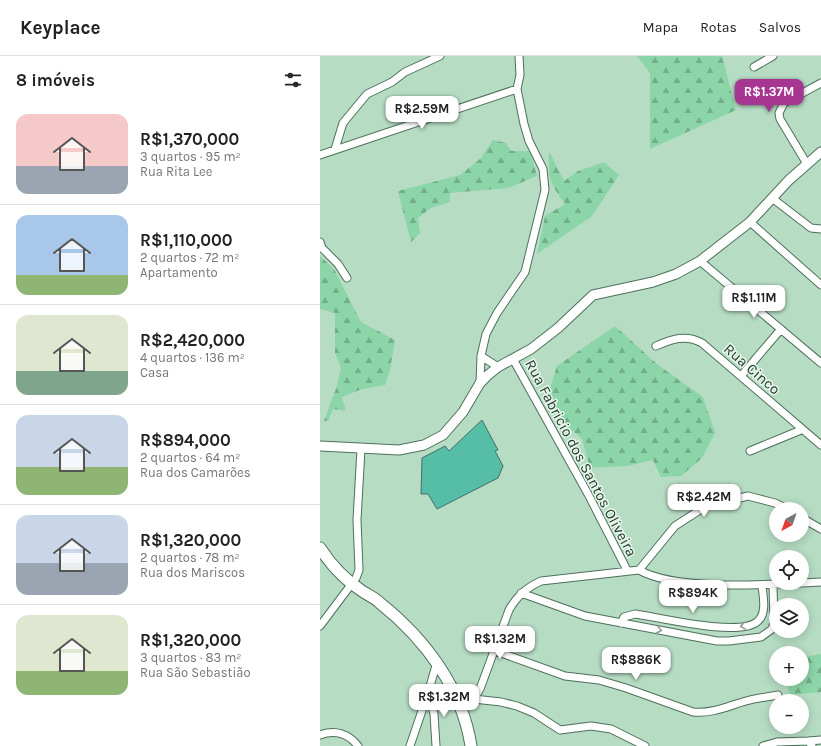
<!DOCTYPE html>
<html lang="pt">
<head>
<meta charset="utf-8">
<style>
  body { margin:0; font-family:Karla,sans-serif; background:#f2f2f2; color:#222; height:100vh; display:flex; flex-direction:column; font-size:15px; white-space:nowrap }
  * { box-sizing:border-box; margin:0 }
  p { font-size:13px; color:#767676 }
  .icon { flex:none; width:22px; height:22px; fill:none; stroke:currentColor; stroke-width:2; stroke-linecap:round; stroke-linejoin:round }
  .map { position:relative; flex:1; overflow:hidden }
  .details { display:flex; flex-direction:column; background:#fff; width:320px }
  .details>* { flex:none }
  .needle { width:26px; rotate:220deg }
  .buttons { position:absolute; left:449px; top:446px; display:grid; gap:8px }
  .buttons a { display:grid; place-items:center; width:40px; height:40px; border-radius:50%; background:#fff; box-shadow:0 2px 10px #0003; font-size:20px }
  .price { position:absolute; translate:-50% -34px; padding:0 9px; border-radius:8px; background:#fff; color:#222; font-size:13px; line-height:26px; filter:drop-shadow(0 1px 2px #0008) }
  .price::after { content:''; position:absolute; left:50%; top:24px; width:12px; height:9px; margin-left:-6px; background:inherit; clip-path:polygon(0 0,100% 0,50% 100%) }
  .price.current { background:#a73692; color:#fff }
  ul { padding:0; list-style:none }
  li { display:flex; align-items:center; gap:12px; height:100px; padding:0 16px }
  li+li { border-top:1px solid #e0e0e0 }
  li span { display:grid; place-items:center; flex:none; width:112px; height:80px; border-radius:12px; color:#555 }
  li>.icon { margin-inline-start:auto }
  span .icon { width:48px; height:48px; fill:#fffc; stroke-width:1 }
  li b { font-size:17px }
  h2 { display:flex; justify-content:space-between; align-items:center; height:48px; padding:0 16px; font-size:17px }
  header { display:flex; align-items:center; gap:24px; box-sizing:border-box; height:56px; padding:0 20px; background:#fff; border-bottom:1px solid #e0e0e0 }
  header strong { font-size:19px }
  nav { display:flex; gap:22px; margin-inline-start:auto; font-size:14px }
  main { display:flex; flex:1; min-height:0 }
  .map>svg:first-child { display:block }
  .forest { fill:url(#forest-firs) }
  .building { fill:#56bda6; stroke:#447065 }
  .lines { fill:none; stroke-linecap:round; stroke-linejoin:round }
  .minor-casing { stroke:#4e705b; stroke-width:9 }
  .tertiary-casing { stroke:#4e705b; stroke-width:11 }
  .primary-casing { stroke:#4e705b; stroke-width:13 }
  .minor { stroke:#fff; stroke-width:7 }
  .tertiary { stroke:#fff; stroke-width:9 }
  .primary { stroke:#fff; stroke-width:11 }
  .oneway { stroke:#949c96 }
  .labels { text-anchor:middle; stroke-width:3; stroke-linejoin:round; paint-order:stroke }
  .street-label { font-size:15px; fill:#29382e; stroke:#e5f8eb }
</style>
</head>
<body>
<header>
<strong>Keyplace</strong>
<nav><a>Mapa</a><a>Rotas</a><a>Salvos</a></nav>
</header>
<main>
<section class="details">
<h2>8 imóveis<svg class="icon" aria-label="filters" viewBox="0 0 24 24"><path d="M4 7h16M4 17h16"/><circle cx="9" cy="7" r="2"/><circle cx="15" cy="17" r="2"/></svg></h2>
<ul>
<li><span style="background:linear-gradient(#f6c9c9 65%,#9aa5b1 0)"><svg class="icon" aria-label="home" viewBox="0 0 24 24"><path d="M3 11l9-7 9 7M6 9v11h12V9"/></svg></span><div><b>R$1,370,000</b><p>3 quartos · 95 m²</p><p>Rua Rita Lee</p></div></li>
<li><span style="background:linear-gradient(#a9c7e8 75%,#8fb573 0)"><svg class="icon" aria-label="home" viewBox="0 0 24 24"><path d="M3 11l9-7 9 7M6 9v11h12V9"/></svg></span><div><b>R$1,110,000</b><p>2 quartos · 72 m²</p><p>Apartamento</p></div></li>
<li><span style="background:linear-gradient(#dfe7d0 70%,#7fa58c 0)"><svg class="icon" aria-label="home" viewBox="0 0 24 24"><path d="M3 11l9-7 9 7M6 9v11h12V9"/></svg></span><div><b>R$2,420,000</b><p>4 quartos · 136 m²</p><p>Casa</p></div></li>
<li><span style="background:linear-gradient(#c9d6e8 65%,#8fb573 0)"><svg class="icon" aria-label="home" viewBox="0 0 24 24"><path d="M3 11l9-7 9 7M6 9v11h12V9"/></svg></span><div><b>R$894,000</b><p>2 quartos · 64 m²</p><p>Rua dos Camarões</p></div></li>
<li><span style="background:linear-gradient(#c9d6e8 60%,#9aa5b1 0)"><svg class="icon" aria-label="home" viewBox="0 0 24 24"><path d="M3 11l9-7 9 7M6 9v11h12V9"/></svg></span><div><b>R$1,320,000</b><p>2 quartos · 78 m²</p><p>Rua dos Mariscos</p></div></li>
<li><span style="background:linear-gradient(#dfe7d0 70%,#8fb573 0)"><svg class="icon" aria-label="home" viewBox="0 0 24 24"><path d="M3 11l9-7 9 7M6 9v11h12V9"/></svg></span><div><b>R$1,320,000</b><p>3 quartos · 83 m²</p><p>Rua São Sebastião</p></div></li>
</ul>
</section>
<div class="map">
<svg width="501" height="690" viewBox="0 0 501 690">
  <defs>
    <pattern id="forest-firs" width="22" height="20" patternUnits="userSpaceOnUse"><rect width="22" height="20" fill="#8cd5a8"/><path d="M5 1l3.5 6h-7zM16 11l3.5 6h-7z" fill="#72ae89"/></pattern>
  </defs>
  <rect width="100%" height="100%" fill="#b6dcc3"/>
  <path class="forest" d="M317,0H402L416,54L330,93V17Z
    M173,84L186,87L191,95H210L217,120L188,132L130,137V146L111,152L98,162L100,177L91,186L78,135L140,119L160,103Z
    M229,95L244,125L258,115L284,106L299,119L272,160L217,198L225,160L245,148C229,126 228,122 229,95Z
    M0,200L14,213L41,266L75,284L70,314L65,329L42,333L22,341L26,355L13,353L8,365H4L17,330L21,312L15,297V257L0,253Z
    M295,270L338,309L383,341L395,377L382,402L361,420L341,421L333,404L307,410L270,412L262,383L235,359L226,345L237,310Z
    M501,598V636L470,639L466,623H482V601Z"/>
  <path class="building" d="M162,364L178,394L175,395L183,410L178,422L117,453L108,438H101L102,402L125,390L129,395Z"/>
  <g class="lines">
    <defs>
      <path id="minor" d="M434,11L453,0
        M15,93L23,67L47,38L72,26L85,16L120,0
        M0,99L197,33
        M487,108L460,63L459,57L464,47L501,27
        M452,142L491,172L501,173
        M430,166L501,229
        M0,186L2,192L18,208L27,222
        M380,205L501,307
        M336,290C352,283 366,278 382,287L501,389
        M161,300L178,311
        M193,303L268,438L307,514
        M421,320L461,273
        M160,327L161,300L166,278L177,257L205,216L225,134L223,113L209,85L204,68L197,33L200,19L199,0
        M430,395L481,374
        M482,462L501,473
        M319,514L355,470L386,450L428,440L455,447L467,453
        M482,527L501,526
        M201,537L265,560L397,585H409L441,581L452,573L454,567L453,529
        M301,567L304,561L315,558C338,561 421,582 438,565C447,557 443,540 442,530
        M0,570L36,522L39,514L37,464L41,393
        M173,594L245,620L279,624L306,632L373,656C392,658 408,650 426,645C436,642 447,641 458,639
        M108,637L114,658L116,690
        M154,643L181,646L197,650L214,657L240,674L271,670L291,673L325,690
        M141,649L154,643L160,633L189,554C197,540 206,532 221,525L319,514C354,534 439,529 479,527
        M0,679C15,673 29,678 38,690
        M488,685L501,684
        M90,690L108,637L117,606
        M443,690L457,686L488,685L492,690"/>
      <path id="tertiary" d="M0,390L79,394L104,389L123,379L143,356L160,327L168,319L178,311L211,293L238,272L273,239L333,226L356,218L380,205L430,166L469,124L501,96"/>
      <path id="primary" d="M0,492C11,509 25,524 42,535C48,539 55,542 60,547C105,583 142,632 151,690"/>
    </defs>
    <use href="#minor" class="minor-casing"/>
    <use href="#tertiary" class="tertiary-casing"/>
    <use href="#primary" class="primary-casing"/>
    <use href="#minor" class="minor"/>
    <use href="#tertiary" class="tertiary"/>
    <use href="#primary" class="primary"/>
  </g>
  <defs><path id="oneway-chevron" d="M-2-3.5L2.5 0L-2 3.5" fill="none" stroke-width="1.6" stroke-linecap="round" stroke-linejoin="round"/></defs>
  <g class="oneway">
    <use href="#oneway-chevron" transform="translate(423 570) rotate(171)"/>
    <use href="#oneway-chevron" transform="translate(339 574) rotate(11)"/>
  </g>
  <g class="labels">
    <g class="street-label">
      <text transform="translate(432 313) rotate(41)" y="5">Rua Cinco</text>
      <text transform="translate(261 402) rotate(62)" y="5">Rua Fabricio dos Santos Oliveira</text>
    </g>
  </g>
</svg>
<div class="buttons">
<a><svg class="needle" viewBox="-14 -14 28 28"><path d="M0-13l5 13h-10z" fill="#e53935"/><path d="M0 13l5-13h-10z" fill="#767676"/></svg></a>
<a><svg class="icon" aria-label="locate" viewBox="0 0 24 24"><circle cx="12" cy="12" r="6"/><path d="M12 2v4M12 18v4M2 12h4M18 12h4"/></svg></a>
<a><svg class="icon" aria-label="layers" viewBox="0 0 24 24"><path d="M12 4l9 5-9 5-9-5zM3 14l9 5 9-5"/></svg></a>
<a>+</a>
<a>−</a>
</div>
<b class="price current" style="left:449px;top:57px">R$1.37M</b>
<b class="price" style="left:102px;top:74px">R$2.59M</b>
<b class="price" style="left:434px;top:263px">R$1.11M</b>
<b class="price" style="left:384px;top:462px">R$2.42M</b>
<b class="price" style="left:373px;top:558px">R$894K</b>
<b class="price" style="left:180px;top:604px">R$1.32M</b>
<b class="price" style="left:316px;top:625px">R$886K</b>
<b class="price" style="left:124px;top:662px">R$1.32M</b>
</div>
</main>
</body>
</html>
